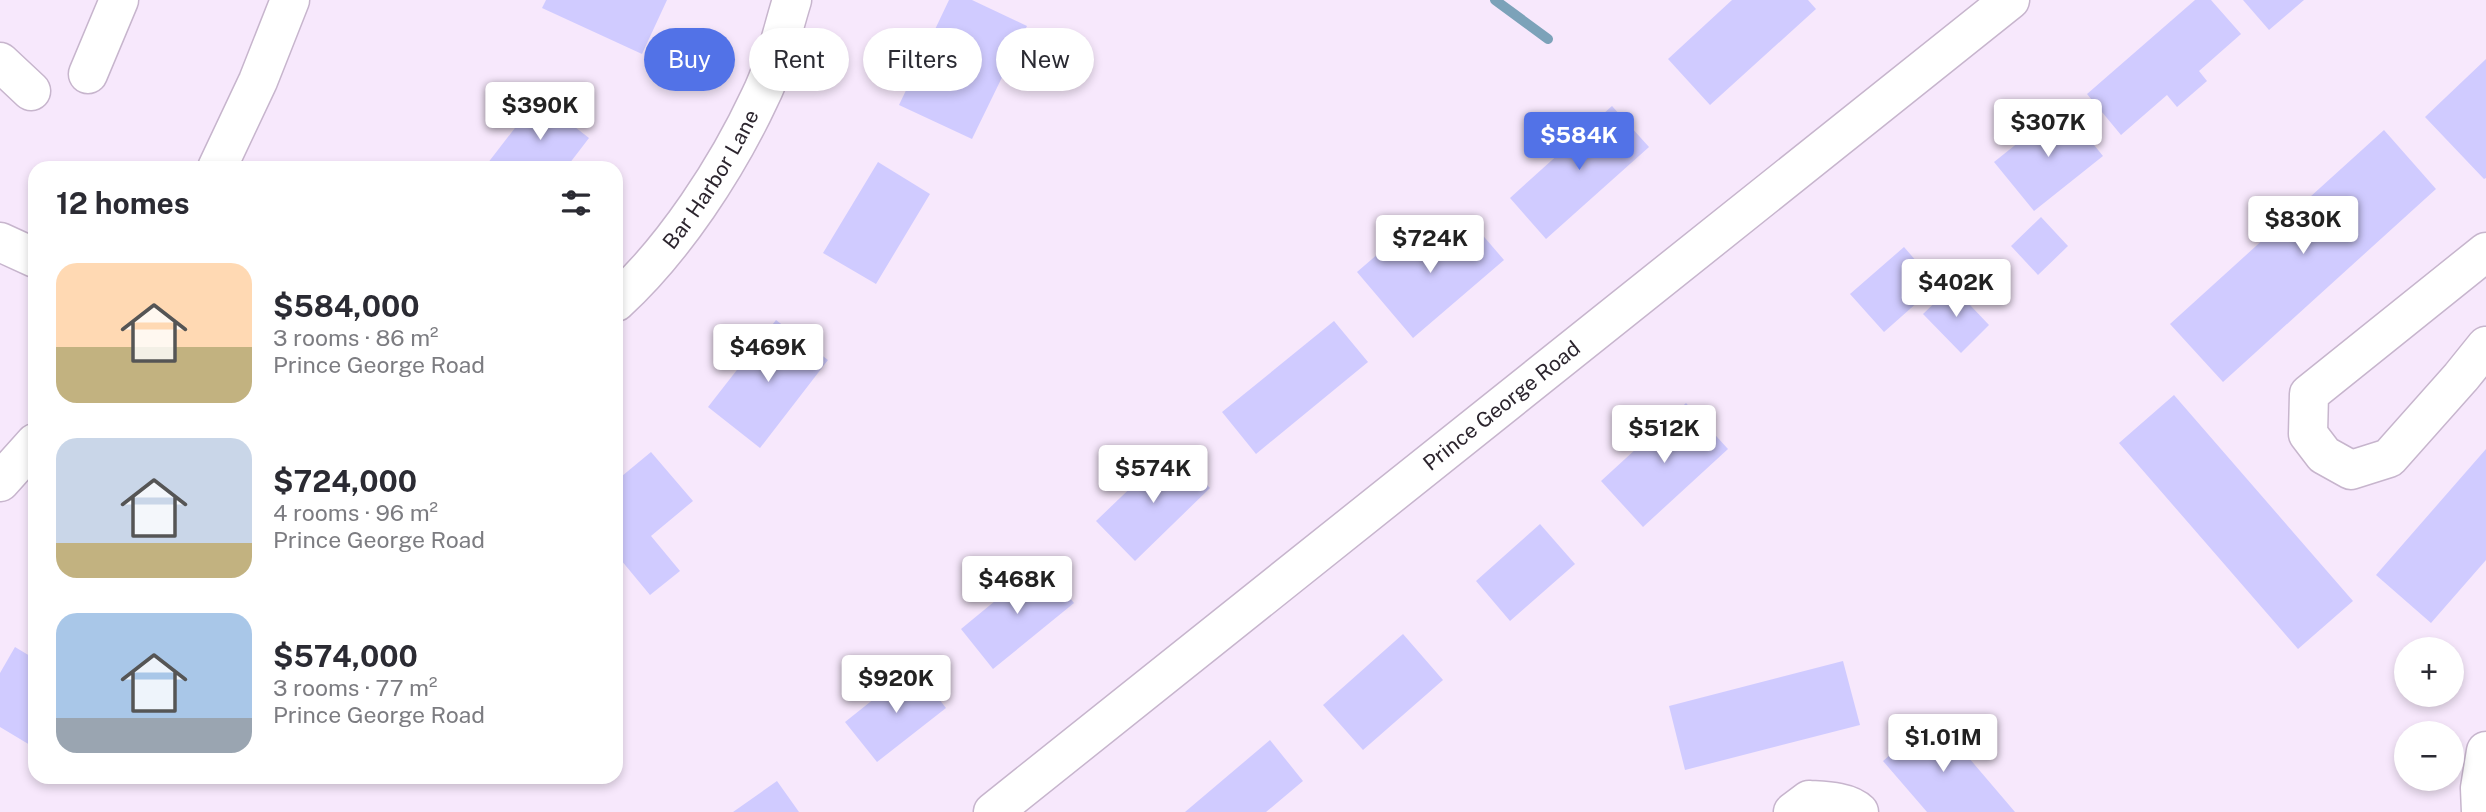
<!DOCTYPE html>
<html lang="en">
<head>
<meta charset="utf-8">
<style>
  body { margin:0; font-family:"Public Sans",sans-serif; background:#f7f7f7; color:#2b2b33; height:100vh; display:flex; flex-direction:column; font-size:26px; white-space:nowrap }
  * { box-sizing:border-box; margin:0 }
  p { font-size:23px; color:#7c7c81 }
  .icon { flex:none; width:38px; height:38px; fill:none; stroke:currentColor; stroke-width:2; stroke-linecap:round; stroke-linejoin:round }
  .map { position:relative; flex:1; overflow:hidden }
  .sheet { position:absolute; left:28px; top:161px; width:595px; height:623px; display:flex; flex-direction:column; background:#fff; border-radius:21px; box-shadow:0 4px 10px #0003 }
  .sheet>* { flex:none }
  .hud { position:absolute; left:644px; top:28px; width:665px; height:63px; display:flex; gap:14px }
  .buttons { position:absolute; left:2394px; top:637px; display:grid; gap:14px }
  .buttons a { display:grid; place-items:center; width:70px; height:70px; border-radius:50%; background:#fff; box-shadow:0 4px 10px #0003; font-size:35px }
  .price { position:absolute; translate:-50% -60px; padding:0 16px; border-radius:7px; background:#fff; color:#222; font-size:23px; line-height:46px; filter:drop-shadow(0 2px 4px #0008) }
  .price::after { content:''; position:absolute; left:50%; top:42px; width:21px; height:16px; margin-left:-10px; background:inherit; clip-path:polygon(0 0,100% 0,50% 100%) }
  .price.selected { background:#5272e7; color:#fff }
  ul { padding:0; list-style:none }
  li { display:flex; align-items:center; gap:21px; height:175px; padding:0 28px }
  li span { display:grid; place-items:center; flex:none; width:196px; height:140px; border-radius:21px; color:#555 }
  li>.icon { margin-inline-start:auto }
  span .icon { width:84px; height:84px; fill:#fffc; stroke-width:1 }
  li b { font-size:30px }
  h2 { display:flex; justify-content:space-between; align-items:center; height:84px; padding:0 28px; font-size:30px }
  .pill { padding:0 24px; border-radius:32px; background:#fff; box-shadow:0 4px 10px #0003; font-size:24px; line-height:63px }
  .pill.selected { background:#5272e7; color:#fff }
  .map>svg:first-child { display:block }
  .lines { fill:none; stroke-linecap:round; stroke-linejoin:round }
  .stream { stroke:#7ca2b9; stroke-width:10 }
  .building { fill:#d0cbff }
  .minor-casing { stroke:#c7b5cd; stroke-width:41 }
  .minor { stroke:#fff; stroke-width:38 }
  .labels { text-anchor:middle; stroke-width:5; stroke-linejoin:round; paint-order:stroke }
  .street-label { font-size:21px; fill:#2c252e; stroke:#fff }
</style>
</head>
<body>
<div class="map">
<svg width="2486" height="812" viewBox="0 0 2486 812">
  <rect width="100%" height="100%" fill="#f7e8fc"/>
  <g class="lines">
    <path class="stream" d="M1495,0L1548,39"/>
  </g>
  <path class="building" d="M546,0H667L642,54L542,8Z
    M949,0H972L1027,26L972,139L899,105Z
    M1732,0H1808L1816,9L1710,105L1668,59Z
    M2195,0H2211L2241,34L2199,71L2207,81L2177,107L2167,95L2121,135L2087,94Z
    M2243,0H2304L2269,30Z
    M2486,59V178L2484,179L2425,117Z
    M538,98L589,138L566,168H484Z
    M1612,106L1649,147L1546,239L1510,198Z
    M2063,107L2103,156L2034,211L1994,162Z
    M2384,130L2436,189L2223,382L2170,324Z
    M878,162L930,194L876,284L823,253Z
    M1467,217L1504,260L1413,338L1357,272L1401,234L1421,257Z
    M2041,217L2068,246L2038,275L2011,246Z
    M1904,247L1937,285L1884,332L1850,294Z
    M1952,286L1989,325L1961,353L1923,314Z
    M776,320L828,360L760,448L708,407Z
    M1334,321L1368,362L1256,454L1222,412Z
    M2174,395L2353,601L2298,649L2119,443Z
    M1686,403L1728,449L1643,527L1601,481Z
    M1171,449L1210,488L1135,561L1096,521Z
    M2486,449V560L2431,623L2376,575Z
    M651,452L693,501L651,536L680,571L650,595L616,554V481Z
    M1540,524L1575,564L1510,621L1476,581Z
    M1041,563L1074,603L993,669L961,629Z
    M1403,634L1443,680L1363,750L1323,705Z
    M15,647L35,659V748L0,727V673Z
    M1843,661L1860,725L1685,770L1669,706Z
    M914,667L946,708L877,762L845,722Z
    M1934,717L2015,812H1927L1883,761Z
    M1270,740L1303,781L1266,812H1185Z
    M777,781L799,812H733Z"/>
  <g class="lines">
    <defs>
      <g id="minor">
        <path d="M0,62L31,91"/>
        <path d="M88,74L119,0"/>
        <path d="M217,168L258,81L290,0"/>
        <path d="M0,242L35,258"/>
        <path d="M2486,252L2309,394L2308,434L2324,455L2351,470L2389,458L2461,377L2486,346"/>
        <path id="s1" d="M616,302C674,249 727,168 760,97C775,67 782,32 792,0"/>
        <path d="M0,482L35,443"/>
        <path id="s2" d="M993,812L2010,0"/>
        <path d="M1793,812L1809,800C1824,801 1848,801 1859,812"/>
        <path d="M2481,812L2480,788L2486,751"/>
      </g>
    </defs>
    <use href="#minor" class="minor-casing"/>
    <use href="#minor" class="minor"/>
  </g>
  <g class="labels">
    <g class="street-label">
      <text dy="7" stroke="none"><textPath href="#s1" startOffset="156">Bar Harbor Lane</textPath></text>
      <text dy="7" stroke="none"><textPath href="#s2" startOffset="651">Prince George Road</textPath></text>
    </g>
  </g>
</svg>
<div class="buttons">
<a>+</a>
<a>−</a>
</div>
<b class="price" style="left:540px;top:142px">$390K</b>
<b class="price" style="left:2048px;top:159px">$307K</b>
<b class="price selected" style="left:1579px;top:172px">$584K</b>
<b class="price" style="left:2303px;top:256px">$830K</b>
<b class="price" style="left:1430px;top:275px">$724K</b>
<b class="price" style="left:1956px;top:319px">$402K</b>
<b class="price" style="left:768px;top:384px">$469K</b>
<b class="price" style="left:1664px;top:465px">$512K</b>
<b class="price" style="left:1153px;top:505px">$574K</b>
<b class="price" style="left:1017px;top:616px">$468K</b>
<b class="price" style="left:896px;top:715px">$920K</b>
<b class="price" style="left:1943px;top:774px">$1.01M</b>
<div class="hud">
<a class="pill selected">Buy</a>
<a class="pill">Rent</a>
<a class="pill">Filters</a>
<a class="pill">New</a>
</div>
<section class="sheet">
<h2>12 homes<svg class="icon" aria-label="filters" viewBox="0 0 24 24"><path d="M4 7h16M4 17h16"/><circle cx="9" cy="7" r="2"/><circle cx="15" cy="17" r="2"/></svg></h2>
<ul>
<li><span style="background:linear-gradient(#ffd9b3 60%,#c2b280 0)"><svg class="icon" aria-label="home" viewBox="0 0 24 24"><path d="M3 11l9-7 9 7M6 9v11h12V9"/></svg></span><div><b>$584,000</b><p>3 rooms · 86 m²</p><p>Prince George Road</p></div></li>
<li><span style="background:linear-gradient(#c9d6e8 75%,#c2b280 0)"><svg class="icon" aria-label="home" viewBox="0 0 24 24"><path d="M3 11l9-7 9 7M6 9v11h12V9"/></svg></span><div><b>$724,000</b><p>4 rooms · 96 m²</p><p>Prince George Road</p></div></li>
<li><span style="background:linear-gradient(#a9c7e8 75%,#9aa5b1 0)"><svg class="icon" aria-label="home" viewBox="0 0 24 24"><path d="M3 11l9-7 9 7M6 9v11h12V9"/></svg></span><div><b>$574,000</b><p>3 rooms · 77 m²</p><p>Prince George Road</p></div></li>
</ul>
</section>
</div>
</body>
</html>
